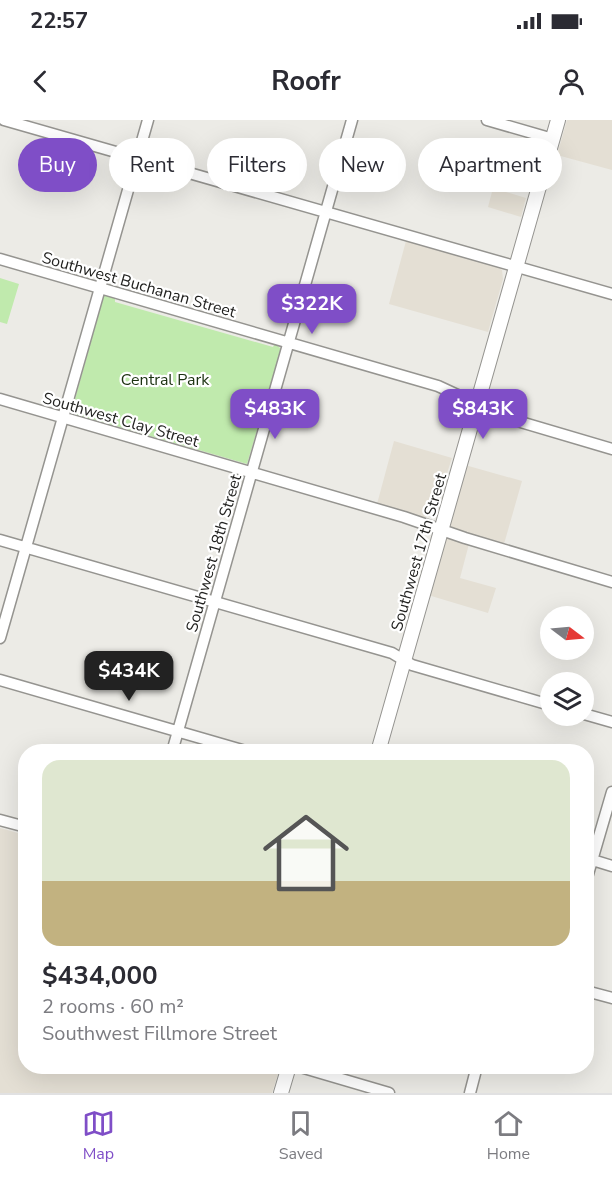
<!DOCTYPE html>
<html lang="en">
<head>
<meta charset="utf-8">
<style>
  body { margin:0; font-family:"Nunito Sans",sans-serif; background:#f7f7f7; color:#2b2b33; height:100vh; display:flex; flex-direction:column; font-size:22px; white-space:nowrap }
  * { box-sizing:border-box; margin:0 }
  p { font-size:20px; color:#7c7c81 }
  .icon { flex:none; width:33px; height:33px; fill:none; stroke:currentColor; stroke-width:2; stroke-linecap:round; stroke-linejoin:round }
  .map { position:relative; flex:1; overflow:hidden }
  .details { position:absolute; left:18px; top:624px; width:576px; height:330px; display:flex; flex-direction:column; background:#fff; border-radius:24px; box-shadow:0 6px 24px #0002 }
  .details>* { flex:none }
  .guide { position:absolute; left:18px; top:18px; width:576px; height:54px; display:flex; gap:12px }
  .needle { width:39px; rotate:106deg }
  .buttons { position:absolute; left:540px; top:486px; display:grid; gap:12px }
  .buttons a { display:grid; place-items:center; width:54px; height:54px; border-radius:50%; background:#fff; box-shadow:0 6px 24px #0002; font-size:30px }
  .price { position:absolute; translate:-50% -51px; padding:0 14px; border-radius:12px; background:#7f4ec7; color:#fff; font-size:20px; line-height:39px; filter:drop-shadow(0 2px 3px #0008) }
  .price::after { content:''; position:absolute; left:50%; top:36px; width:18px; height:14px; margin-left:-9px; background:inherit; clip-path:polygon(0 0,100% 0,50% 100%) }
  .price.current { background:#222; color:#fff }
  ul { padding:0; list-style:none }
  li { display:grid; align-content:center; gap:12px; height:318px; padding:0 24px }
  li+li { border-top:2px solid #e1e1e2 }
  li span { display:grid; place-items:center; height:186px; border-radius:18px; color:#555 }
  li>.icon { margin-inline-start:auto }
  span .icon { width:108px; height:108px; fill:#fffc; stroke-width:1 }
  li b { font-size:26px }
  .pill { padding:0 21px; border-radius:27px; background:#fff; box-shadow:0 6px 24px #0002; font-size:21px; line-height:54px }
  .pill.current { background:#7f4ec7; color:#fff }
  .status { display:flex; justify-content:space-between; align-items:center; height:42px; padding:0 30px; background:#fff; direction:ltr }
  .status svg { height:16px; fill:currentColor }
  header { display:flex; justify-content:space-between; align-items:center; height:78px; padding:0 24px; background:#fff; font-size:27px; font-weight:700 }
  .tab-bar { display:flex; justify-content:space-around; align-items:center; height:84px; border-top:2px solid #e1e1e2; background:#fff; font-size:16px; color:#7c7c81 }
  .tab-bar a { display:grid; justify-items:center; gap:3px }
  .tab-bar .current { color:#7f4ec7 }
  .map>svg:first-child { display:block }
  .built { fill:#e4dfd4 }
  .green { fill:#c0eaad }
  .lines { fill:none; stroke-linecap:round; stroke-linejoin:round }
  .minor-casing { stroke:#959490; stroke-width:13 }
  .major-casing { stroke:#959490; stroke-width:16 }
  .minor { stroke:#fff; stroke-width:10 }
  .major { stroke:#fff; stroke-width:14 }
  .labels { text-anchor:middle; stroke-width:4.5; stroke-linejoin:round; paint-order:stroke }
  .street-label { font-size:16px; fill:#222220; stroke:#fff }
  .park-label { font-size:16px; fill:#1c3211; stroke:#fff }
</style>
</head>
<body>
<div class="status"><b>22:57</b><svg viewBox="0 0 49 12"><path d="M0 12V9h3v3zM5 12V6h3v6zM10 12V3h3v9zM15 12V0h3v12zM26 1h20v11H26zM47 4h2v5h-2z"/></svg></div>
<header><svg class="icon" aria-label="back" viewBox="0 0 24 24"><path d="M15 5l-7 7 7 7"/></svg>Roofr<svg class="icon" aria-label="person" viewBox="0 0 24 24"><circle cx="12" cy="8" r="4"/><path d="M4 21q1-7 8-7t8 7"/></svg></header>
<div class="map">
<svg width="612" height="973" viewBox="0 0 612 973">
  <rect width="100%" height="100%" fill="#ecebe6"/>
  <path class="built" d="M567,0H612V50L557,35Z
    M493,68L526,78L521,97L488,87Z
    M406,121L498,147L502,150L503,159L488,212L389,184Z
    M394,321L452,338L433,396L423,397L377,384Z
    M465,345L522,361L504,424L454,409L450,405Z
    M445,418L469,424L460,458L496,468L488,493L428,475Z
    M0,708L25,715L26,946L280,947L272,973H0Z"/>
  <path class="green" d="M0,158L19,164L7,204L0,202Z
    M104,175L115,178V182L273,227L275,223L281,229L247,344L71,293Z"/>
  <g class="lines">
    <defs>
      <path id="minor" d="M4,0L612,174
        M487,0L553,19
        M0,139L438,266L507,298L612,329
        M0,279L404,397L465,418L612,462
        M0,420L392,533L412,545L550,585
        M0,518L148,0
        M0,560L249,632
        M584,594L612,602
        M172,632L352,0
        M0,700L26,707
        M586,738L612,746
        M586,761L612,672
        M586,871L612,878
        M297,946L389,973
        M470,973L477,946"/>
      <path id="major" d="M378,632L558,0
        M281,973L289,946"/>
    </defs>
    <use href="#minor" class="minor-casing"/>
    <use href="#major" class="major-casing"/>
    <use href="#minor" class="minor"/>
    <use href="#major" class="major"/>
  </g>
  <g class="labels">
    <g class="street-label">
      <text transform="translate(139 164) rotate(16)" y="6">Southwest Buchanan Street</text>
      <text transform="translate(121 299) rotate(16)" y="6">Southwest Clay Street</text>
      <text transform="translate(418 432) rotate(-74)" y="6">Southwest 17th Street</text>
      <text transform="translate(213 433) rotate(-74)" y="6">Southwest 18th Street</text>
    </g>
    <g class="park-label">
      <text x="165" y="265">Central Park</text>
    </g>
  </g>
</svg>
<div class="buttons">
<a><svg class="needle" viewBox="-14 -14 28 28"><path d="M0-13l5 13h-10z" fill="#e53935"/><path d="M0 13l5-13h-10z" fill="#7c7c81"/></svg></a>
<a><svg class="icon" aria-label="layers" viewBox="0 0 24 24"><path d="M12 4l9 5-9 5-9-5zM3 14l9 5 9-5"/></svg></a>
</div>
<b class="price" style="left:312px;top:215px">$322K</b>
<b class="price" style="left:275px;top:320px">$483K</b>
<b class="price" style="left:483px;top:320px">$843K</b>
<b class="price current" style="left:129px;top:582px">$434K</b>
<div class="guide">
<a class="pill current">Buy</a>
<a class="pill">Rent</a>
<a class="pill">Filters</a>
<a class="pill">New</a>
<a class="pill">Apartment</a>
</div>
<section class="details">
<ul>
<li><span style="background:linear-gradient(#dfe7d0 65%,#c2b280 0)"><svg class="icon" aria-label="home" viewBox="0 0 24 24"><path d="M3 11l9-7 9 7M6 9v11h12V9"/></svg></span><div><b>$434,000</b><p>2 rooms · 60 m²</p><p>Southwest Fillmore Street</p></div></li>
</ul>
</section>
</div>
<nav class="tab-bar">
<a class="current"><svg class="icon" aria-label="map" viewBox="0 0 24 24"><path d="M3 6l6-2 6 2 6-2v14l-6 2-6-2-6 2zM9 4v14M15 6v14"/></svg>Map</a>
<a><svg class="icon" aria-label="saved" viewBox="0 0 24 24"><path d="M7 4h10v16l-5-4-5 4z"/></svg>Saved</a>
<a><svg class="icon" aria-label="home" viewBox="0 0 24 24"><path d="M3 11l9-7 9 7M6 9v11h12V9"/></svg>Home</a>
</nav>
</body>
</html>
